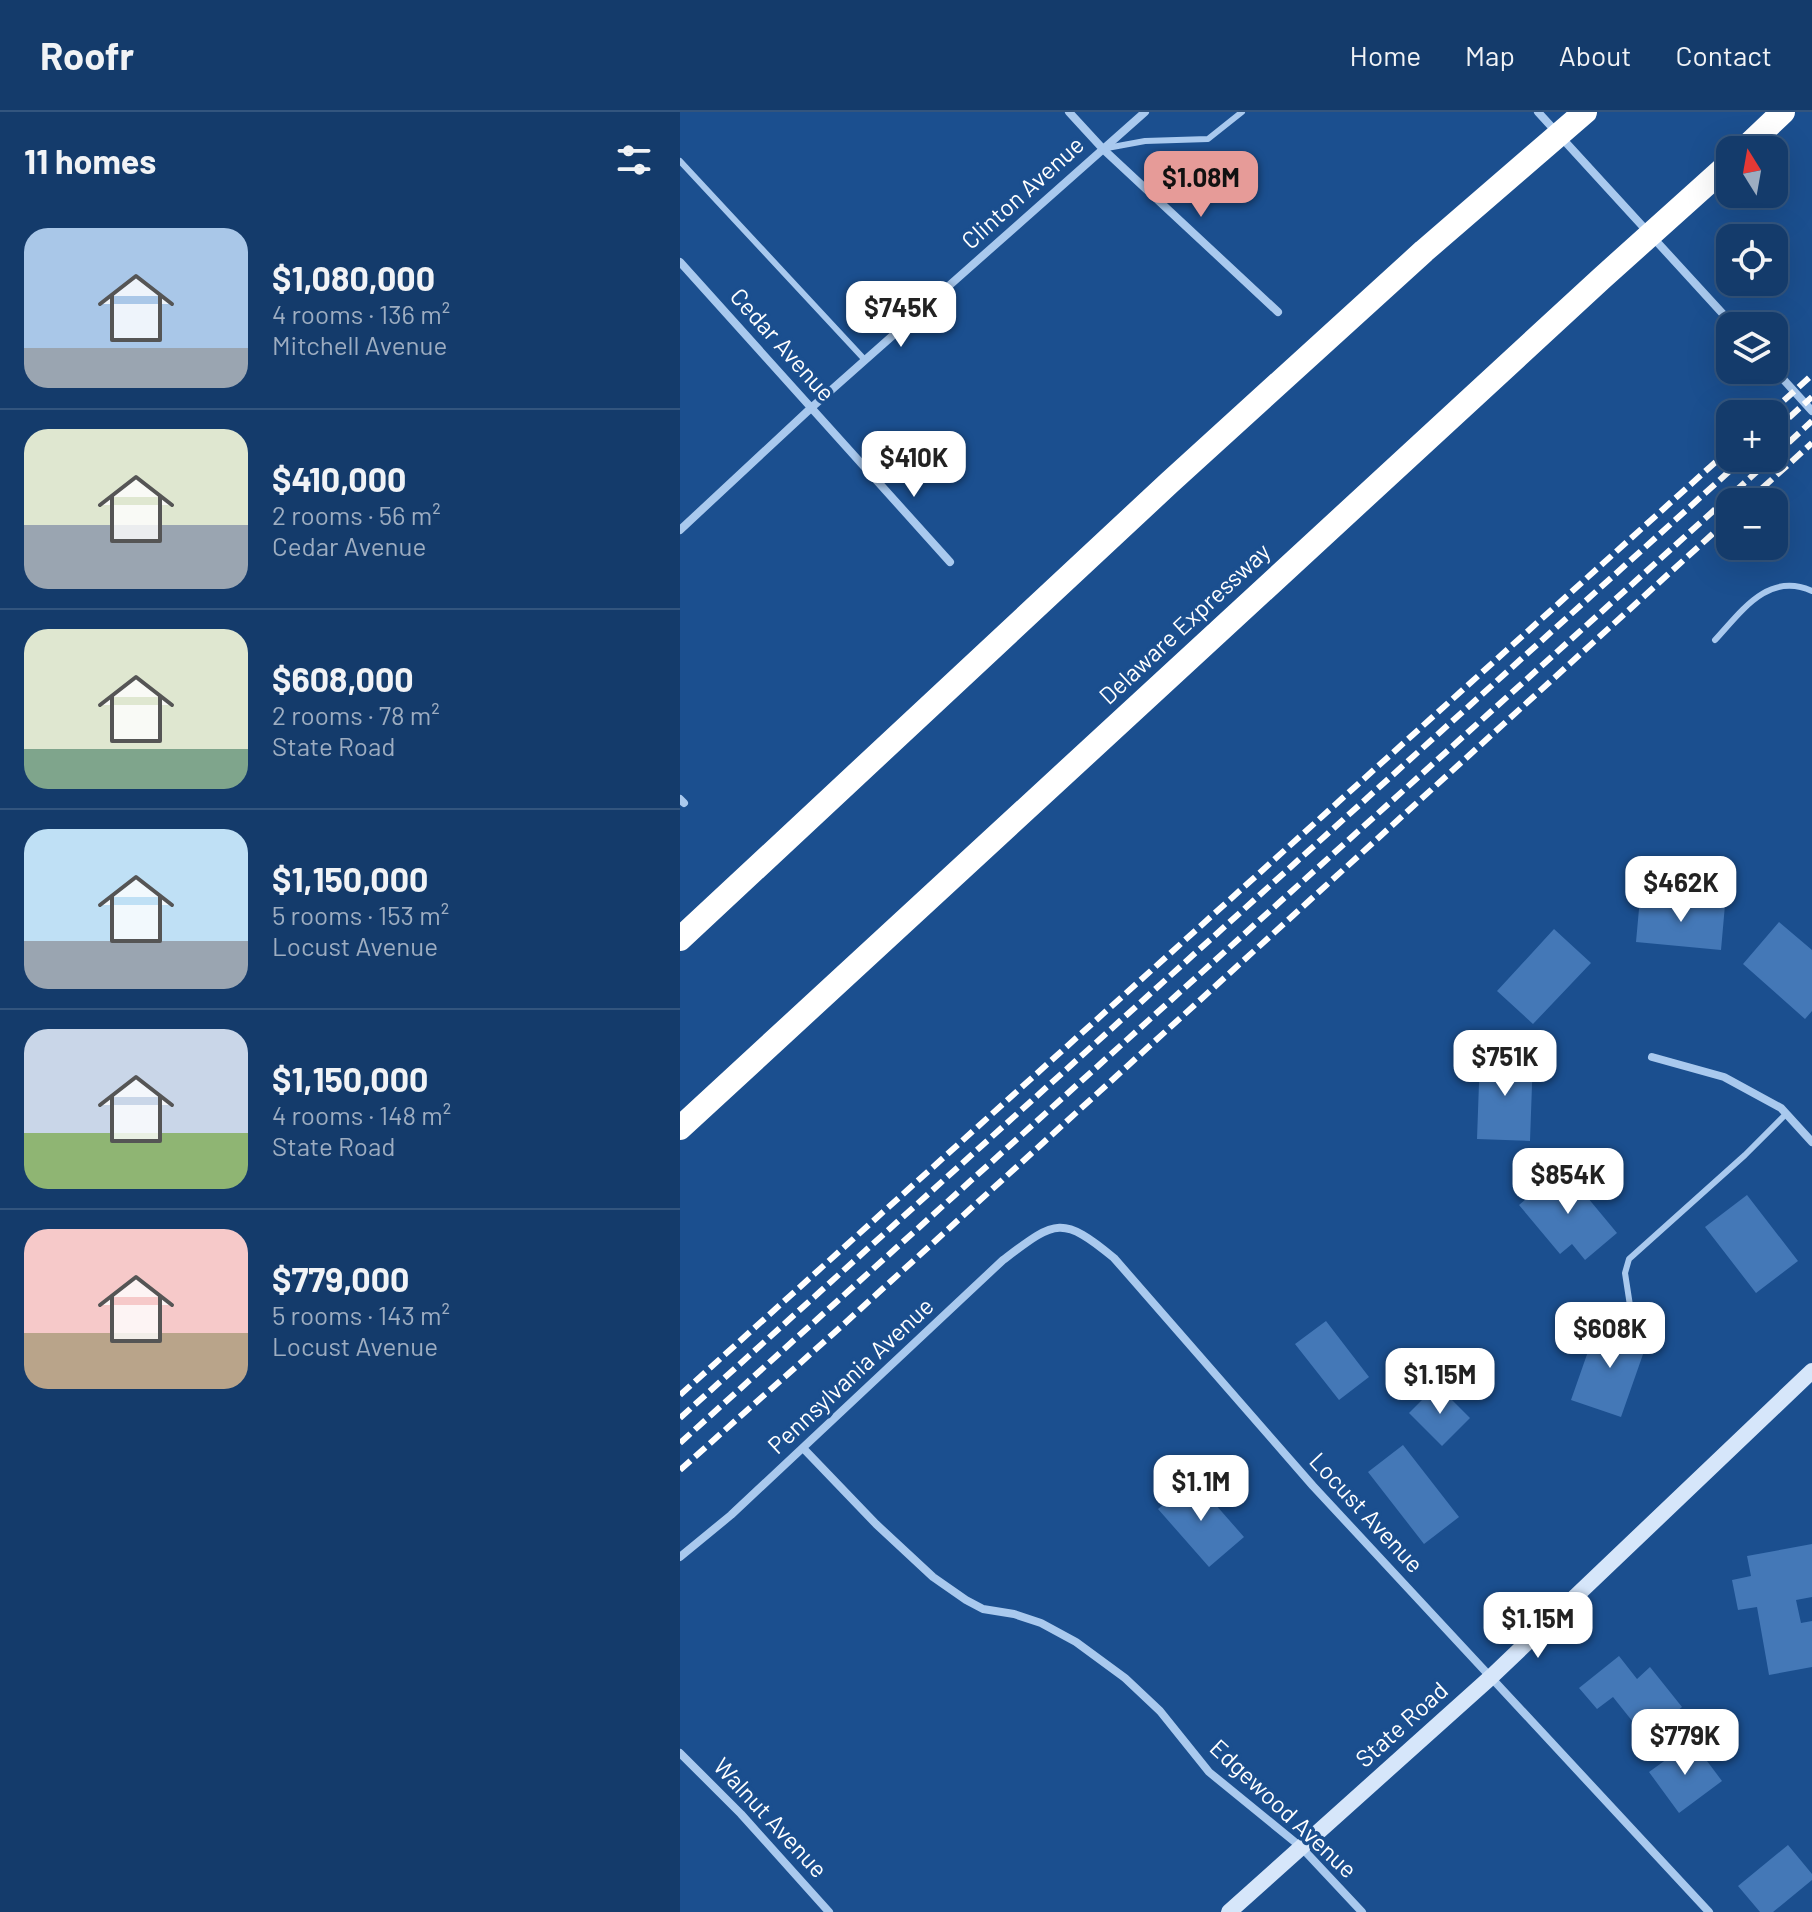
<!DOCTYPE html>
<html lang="en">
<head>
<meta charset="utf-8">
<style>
  body { margin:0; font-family:Barlow,sans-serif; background:#214673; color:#f1f3f6; height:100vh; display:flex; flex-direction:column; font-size:30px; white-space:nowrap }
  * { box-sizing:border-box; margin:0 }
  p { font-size:26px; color:#9dadc1 }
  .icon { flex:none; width:44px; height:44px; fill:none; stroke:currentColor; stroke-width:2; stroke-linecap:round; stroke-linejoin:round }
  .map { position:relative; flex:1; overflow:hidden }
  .panel { display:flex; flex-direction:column; background:#143b6b; width:680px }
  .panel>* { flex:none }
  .needle { width:52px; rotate:349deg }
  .tools { position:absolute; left:1036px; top:24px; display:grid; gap:16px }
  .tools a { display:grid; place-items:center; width:72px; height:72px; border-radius:16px; background:#143b6b; box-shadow:0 8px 32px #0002,0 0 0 2px #33557e; font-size:40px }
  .price { position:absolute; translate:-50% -68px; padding:0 18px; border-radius:16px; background:#fff; color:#222; font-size:26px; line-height:52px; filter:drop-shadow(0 2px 4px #0008) }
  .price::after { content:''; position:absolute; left:50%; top:48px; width:24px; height:18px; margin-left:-12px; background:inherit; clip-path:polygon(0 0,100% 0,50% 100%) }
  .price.active { background:#e69b98; color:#111 }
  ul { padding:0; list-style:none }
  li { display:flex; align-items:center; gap:24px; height:200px; padding:0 24px }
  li+li { border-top:2px solid #33557e }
  li span { display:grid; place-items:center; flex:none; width:224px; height:160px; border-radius:24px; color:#555 }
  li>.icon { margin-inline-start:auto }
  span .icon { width:96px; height:96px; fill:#fffc; stroke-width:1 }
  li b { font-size:34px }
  h2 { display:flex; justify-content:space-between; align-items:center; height:96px; padding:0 24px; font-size:34px }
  header { display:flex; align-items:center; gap:48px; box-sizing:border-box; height:112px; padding:0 40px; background:#143b6b; border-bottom:2px solid #33557e }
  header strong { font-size:38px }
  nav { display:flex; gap:44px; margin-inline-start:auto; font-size:28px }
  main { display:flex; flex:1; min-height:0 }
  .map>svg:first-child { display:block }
  .building { fill:#4478b7 }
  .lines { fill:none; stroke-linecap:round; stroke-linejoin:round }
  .lane { stroke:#a9c9ee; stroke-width:6 }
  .street { stroke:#a9c9ee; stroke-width:8 }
  .secondary { stroke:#d6e6fa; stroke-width:16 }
  .highway { stroke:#fff; stroke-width:24 }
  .rail { stroke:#fff; stroke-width:6; stroke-dasharray:14 6; stroke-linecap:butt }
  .labels { text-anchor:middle; stroke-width:7; stroke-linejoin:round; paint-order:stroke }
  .street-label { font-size:24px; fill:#fff; stroke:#1b4f8f }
</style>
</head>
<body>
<header>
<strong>Roofr</strong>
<nav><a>Home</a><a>Map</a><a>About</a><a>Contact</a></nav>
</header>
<main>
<section class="panel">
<h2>11 homes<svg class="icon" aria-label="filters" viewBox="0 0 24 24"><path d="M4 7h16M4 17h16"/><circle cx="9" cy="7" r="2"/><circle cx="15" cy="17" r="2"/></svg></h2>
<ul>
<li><span style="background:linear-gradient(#a9c7e8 75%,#9aa5b1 0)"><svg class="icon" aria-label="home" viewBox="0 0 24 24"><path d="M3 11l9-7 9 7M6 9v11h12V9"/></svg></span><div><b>$1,080,000</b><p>4 rooms · 136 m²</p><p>Mitchell Avenue</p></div></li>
<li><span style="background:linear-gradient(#dfe7d0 60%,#9aa5b1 0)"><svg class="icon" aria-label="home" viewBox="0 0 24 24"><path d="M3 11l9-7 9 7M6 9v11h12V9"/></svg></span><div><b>$410,000</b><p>2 rooms · 56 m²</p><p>Cedar Avenue</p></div></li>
<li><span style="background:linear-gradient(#dfe7d0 75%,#7fa58c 0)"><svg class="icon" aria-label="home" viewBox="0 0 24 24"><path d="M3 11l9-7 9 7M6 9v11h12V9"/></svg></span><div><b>$608,000</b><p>2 rooms · 78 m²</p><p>State Road</p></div></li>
<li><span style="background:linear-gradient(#bfe0f5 70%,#9aa5b1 0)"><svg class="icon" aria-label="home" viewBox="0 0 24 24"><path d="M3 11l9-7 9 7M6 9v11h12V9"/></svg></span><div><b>$1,150,000</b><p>5 rooms · 153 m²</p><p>Locust Avenue</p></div></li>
<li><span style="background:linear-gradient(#c9d6e8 65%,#8fb573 0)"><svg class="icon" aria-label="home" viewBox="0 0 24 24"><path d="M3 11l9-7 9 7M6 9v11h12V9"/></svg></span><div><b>$1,150,000</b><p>4 rooms · 148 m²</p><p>State Road</p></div></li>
<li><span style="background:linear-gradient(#f6c9c9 65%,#b9a48a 0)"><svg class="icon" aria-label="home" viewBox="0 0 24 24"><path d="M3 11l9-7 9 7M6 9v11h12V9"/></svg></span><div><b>$779,000</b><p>5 rooms · 143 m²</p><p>Locust Avenue</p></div></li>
</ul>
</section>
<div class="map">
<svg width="1132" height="1800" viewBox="0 0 1132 1800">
  <rect width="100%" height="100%" fill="#1b4f8f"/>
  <path class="building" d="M960,786L1045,793L1041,838L956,830Z
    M1099,810L1132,838V899L1125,907L1063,852Z
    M874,817L911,851L853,912L817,879Z
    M800,943L853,945L850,1029L797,1027Z
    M883,1056L937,1121L905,1148L892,1132L880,1142L839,1093Z
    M1067,1083L1118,1149L1076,1181L1025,1115Z
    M646,1209L689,1265L659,1288L615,1232Z
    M918,1211L968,1228L941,1305L891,1288Z
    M757,1273L790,1306L762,1334L729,1301Z
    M723,1333L779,1405L744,1432L688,1360Z
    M513,1367L564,1425L529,1455L478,1397Z
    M1132,1432V1485L1116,1488L1121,1511L1132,1509V1555L1089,1563L1077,1495L1058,1498L1052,1468L1071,1464L1067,1444Z
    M939,1544L957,1567L970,1555L1002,1595L965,1625L933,1585L917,1597L899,1576Z
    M1012,1629L1042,1669L999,1701L969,1660Z
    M1108,1733L1132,1762V1768L1093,1800H1080L1058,1774Z"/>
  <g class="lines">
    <path class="lane" d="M427,36L465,29L528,27L562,0
      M0,49L185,248
      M1035,528C1061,500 1088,459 1132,479
      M951,1200L945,1161L949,1147L1065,1043L1106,1002"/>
    <path class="street" d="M389,0L423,37L598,200
      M858,0L1054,214
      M0,150L270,450
      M1094,257L1132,299
      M0,418L131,296L465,0
      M0,687L4,691
      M972,945L1044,965L1101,996L1132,1030
      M123,1336L196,1412L253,1465L286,1488L303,1497L334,1502L361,1511L396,1530L445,1566L480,1599L529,1660L621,1735L682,1800
      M0,1445L51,1403L323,1148C375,1109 381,1102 434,1146L633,1374L1029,1800
      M0,1641L61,1702L149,1800"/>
    <path class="secondary" d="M549,1800L811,1565L1132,1259"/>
    <path class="highway" d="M1063,38L1103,0
      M0,827L489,371L744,139L905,0
      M0,1016L922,166L1050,51"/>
    <path class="rail" d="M1089,302L1132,263
      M1094,319L1132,285
      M1094,344L1132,309
      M1067,390L1132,331
      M0,1283L1050,337
      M0,1306L1064,346
      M0,1331L1092,346
      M0,1358L154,1221L1050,406"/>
  </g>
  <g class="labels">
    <g class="street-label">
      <text transform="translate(343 81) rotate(-42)" y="8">Clinton Avenue</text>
      <text transform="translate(102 233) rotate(48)" y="8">Cedar Avenue</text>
      <text transform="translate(505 512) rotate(-43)" y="8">Delaware Expressway</text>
      <text transform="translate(171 1264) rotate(-43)" y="8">Pennsylvania Avenue</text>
      <text transform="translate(686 1401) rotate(47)" y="8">Locust Avenue</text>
      <text transform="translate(722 1613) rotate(-42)" y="8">State Road</text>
      <text transform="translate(603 1697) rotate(43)" y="8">Edgewood Avenue</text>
      <text transform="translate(90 1706) rotate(47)" y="8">Walnut Avenue</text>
    </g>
  </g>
</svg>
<div class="tools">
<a><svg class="needle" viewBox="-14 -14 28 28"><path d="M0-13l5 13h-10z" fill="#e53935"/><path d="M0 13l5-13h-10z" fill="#9dadc1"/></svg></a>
<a><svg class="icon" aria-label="locate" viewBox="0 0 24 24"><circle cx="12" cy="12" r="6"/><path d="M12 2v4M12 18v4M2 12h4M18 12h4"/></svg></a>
<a><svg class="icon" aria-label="layers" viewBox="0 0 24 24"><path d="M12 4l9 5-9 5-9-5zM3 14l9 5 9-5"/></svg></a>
<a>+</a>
<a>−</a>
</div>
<b class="price active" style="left:521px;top:107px">$1.08M</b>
<b class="price" style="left:221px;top:237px">$745K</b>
<b class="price" style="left:234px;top:387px">$410K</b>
<b class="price" style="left:1001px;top:812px">$462K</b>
<b class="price" style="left:825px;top:986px">$751K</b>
<b class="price" style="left:888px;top:1104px">$854K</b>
<b class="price" style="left:930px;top:1258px">$608K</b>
<b class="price" style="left:760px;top:1304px">$1.15M</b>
<b class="price" style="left:521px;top:1411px">$1.1M</b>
<b class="price" style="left:858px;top:1548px">$1.15M</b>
<b class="price" style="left:1005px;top:1665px">$779K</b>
</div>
</main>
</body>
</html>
